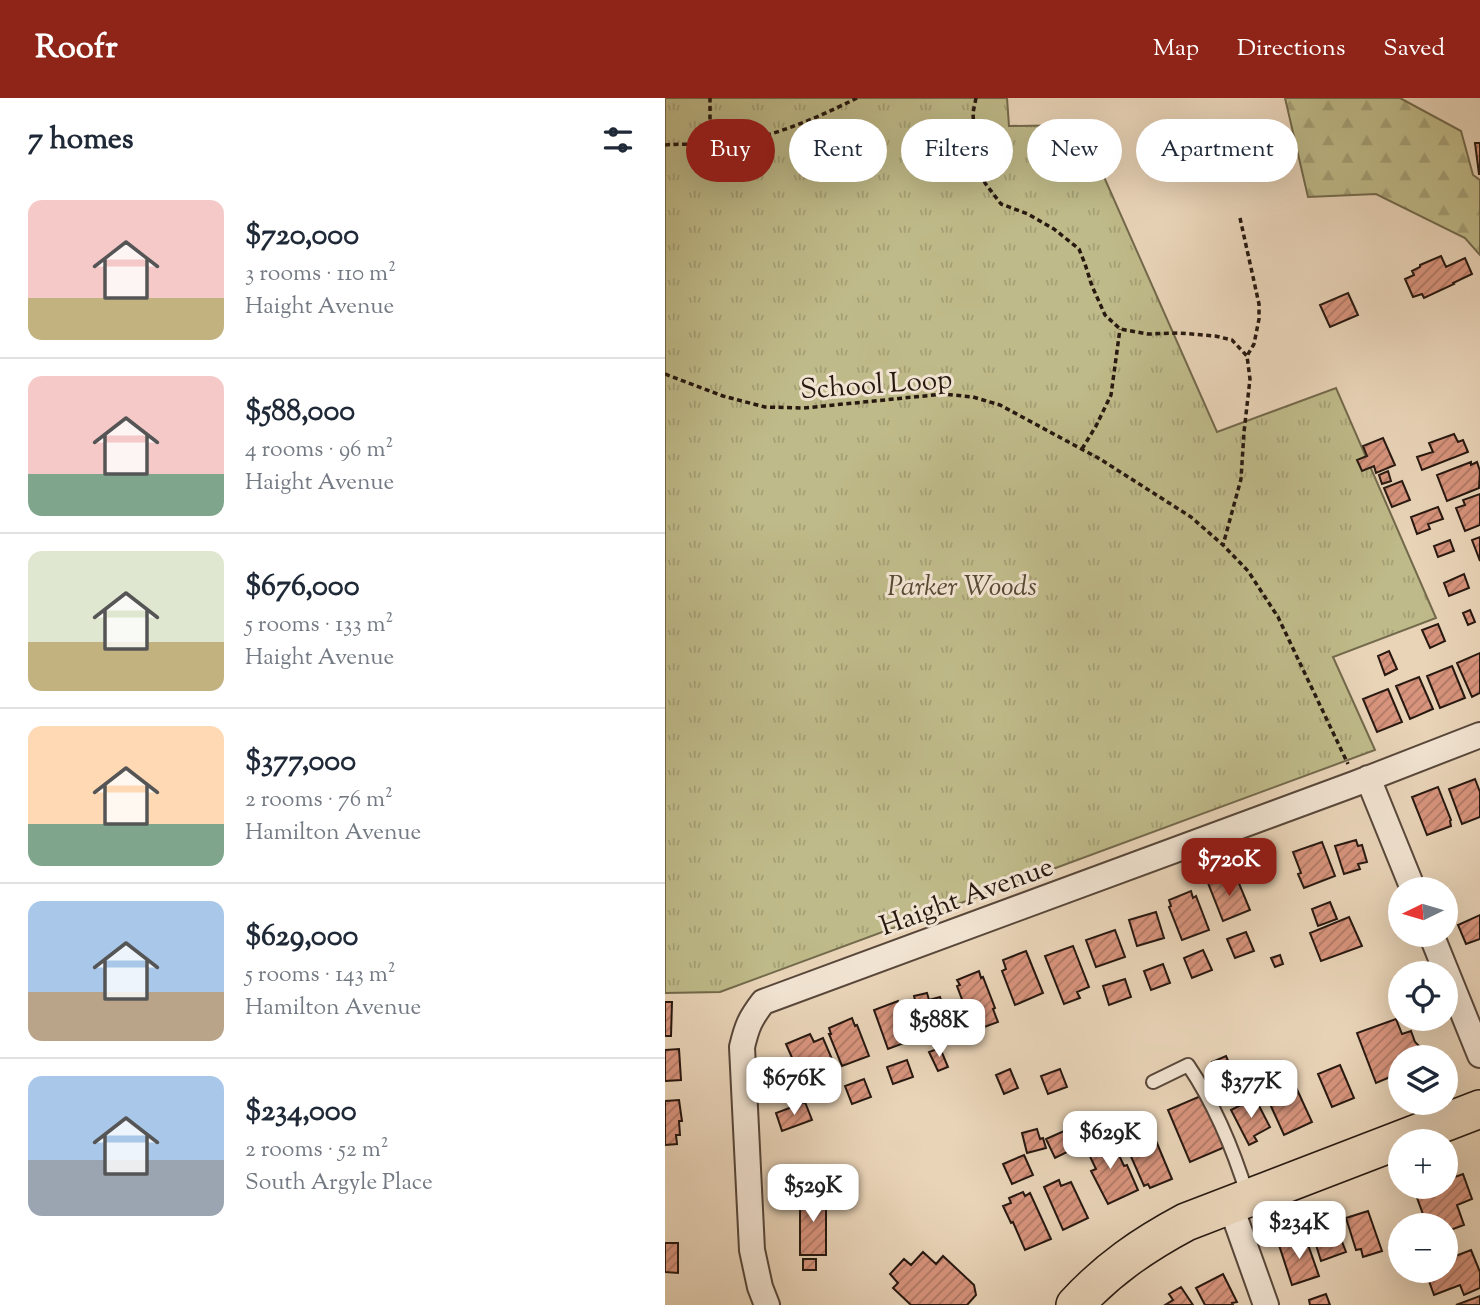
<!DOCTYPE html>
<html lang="en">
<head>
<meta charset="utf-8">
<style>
  body { margin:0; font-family:"Sorts Mill Goudy",serif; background:#f6f6f7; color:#1f2937; height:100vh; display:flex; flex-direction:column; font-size:26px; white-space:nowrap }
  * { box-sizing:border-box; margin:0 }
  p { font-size:23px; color:#747a83 }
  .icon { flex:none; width:38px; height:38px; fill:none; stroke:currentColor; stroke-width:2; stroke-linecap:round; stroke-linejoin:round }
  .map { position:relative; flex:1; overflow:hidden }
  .drawer { display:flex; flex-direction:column; background:#fff; width:665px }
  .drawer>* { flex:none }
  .banner { position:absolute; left:21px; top:21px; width:665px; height:63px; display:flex; gap:14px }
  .needle { width:46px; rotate:265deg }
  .controls { position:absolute; left:723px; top:779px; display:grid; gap:14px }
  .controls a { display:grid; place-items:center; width:70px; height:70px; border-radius:50%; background:#fff; box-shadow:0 7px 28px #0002; font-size:35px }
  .price { position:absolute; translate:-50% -60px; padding:0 16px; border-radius:14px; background:#fff; color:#222; font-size:23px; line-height:46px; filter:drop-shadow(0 2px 4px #0008) }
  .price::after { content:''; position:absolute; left:50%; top:42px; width:21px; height:16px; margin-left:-10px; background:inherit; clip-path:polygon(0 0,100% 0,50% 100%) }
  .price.selected { background:#8f2418; color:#fff }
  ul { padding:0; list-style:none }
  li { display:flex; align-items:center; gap:21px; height:175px; padding:0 28px }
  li+li { border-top:2px solid #e0e1e3 }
  li span { display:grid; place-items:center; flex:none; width:196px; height:140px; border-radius:14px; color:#555 }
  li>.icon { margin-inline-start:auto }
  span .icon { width:84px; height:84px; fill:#fffc; stroke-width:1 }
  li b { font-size:30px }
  h2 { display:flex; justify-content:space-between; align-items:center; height:84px; padding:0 28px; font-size:30px }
  .chip { padding:0 24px; border-radius:32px; background:#fff; box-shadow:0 7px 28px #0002; font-size:24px; line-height:63px }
  .chip.selected { background:#8f2418; color:#fff }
  header { display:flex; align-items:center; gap:42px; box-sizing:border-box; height:98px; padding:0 35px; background:#8f2418; color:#fff }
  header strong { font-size:33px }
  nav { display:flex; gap:38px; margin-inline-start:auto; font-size:24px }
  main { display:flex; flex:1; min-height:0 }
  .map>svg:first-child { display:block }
  .forest { fill:url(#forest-firs); stroke:#73694c; stroke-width:2 }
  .park { fill:url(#park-tufts); stroke:#73694c; stroke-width:2 }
  .building { fill:url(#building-hatch); stroke:#271810; stroke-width:2 }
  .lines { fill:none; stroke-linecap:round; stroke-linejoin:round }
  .service-casing { stroke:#58473a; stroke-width:16 }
  .minor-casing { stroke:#58473a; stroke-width:28 }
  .primary-casing { stroke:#271810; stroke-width:40 }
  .path { stroke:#271810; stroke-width:3.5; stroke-dasharray:5 3.5; stroke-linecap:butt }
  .service { stroke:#f1e3d1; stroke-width:12 }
  .minor { stroke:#f1e3d1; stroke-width:24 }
  .primary { stroke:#e9d4b8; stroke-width:37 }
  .labels { text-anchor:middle; stroke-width:6; stroke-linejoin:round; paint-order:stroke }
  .street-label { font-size:28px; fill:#271810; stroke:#f1e3d1 }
  .park-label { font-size:28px; font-style:italic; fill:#554934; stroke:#f1e3d1 }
</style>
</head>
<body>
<header>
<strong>Roofr</strong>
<nav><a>Map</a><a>Directions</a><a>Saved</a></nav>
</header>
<main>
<section class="drawer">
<h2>7 homes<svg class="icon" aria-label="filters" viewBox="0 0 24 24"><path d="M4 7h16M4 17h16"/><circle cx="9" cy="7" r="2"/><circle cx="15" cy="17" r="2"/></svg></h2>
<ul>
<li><span style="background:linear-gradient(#f6c9c9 70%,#c2b280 0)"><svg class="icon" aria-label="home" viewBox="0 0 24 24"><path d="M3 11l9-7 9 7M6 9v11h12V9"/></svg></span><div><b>$720,000</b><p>3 rooms · 110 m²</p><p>Haight Avenue</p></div></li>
<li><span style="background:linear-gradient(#f6c9c9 70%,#7fa58c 0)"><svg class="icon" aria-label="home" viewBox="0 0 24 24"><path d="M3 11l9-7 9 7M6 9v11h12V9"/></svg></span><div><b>$588,000</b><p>4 rooms · 96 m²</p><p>Haight Avenue</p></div></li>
<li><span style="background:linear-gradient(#dfe7d0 65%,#c2b280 0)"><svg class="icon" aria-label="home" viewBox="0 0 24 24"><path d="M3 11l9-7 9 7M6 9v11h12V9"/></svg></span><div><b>$676,000</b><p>5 rooms · 133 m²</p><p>Haight Avenue</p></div></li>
<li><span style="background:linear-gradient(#ffd9b3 70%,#7fa58c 0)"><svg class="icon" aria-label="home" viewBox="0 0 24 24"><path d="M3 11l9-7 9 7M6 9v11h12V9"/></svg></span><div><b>$377,000</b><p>2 rooms · 76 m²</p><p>Hamilton Avenue</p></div></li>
<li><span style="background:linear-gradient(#a9c7e8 65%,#b9a48a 0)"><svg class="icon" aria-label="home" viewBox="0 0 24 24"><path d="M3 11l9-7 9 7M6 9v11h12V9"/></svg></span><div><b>$629,000</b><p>5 rooms · 143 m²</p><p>Hamilton Avenue</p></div></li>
<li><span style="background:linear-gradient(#a9c7e8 60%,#9aa5b1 0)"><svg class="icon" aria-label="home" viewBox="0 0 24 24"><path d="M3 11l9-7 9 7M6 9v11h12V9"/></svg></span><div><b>$234,000</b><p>2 rooms · 52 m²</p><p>South Argyle Place</p></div></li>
</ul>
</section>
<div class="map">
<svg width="815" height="1207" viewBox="0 0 815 1207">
  <defs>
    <pattern id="forest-firs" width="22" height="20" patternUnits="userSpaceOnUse" patternTransform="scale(1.75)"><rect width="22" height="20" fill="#bfba89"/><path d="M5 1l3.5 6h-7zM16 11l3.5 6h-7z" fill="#a49f75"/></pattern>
    <pattern id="park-tufts" width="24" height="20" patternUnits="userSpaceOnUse" patternTransform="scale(1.75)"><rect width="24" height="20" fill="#bfba89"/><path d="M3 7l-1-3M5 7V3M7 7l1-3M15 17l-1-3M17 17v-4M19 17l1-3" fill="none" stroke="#a49f75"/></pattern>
    <pattern id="building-hatch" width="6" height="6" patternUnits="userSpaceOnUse" patternTransform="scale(1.75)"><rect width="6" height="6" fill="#d8947d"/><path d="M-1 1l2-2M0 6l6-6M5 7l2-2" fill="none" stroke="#af7865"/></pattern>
  </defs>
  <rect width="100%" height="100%" fill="#e9d4b8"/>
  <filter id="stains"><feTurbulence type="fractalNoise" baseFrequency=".00286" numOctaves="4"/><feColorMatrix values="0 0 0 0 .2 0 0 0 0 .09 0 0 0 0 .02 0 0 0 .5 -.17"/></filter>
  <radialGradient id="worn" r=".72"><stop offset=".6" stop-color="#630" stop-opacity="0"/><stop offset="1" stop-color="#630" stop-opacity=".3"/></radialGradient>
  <path class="forest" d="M620,0H735L796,33L808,77L815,82V157L800,140L711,96L643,99Z"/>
  <path class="park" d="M0,0H342L344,28L416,27L552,334L671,290L771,520L668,559L710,652L55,894L0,895Z"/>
  <path class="building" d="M810,45H815V76H814Z
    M776,158L781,169L800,160L807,176L788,185L789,186L759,200L757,196L748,199L740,181L749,177L747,173L755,169V167Z
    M683,195L693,217L665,229L655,207Z
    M789,336L793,344L798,342L803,354L757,372L752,359L768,354L764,345Z
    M718,340L730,367L711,375L709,368L697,373L692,362L702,358L698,348Z
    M806,364V367L812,364L815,373L814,390L782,403L772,377Z
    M723,373L726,383L717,386L714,377Z
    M737,383L745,402L727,409L719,390Z
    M815,396V427L800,433L791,410L800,407L798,402Z
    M773,409L778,421L763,426L765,431L752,436L746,419Z
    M815,439V463L807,442Z
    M785,442L789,453L773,459L769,448Z
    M799,476L804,490L784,498L779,485Z
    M805,512L810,524L803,527L798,515Z
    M773,526L780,543L765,550L757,532Z
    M724,553L732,571L720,577L713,558Z
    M815,555V595L807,599L792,565Z
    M787,568L800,600L775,610L762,578Z
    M754,579L768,611L745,621L731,588Z
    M723,591L737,624L712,634L698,601Z
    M810,681L815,694V719L797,726L784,691Z
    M773,689L786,722L785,723L786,728L762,737L747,699Z
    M691,742L693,748L697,747L702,764L693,766L695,771L679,776L670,748Z
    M657,744L670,778L639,790L633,776L636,775L628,754Z
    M563,778L566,786L573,783L585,812L558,823L543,785Z
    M526,793L528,800L531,798L544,832L517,842L504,809L506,808L504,802Z
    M665,804L672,821L653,828L647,811Z
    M491,814L499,840L472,848L464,822Z
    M815,817V841L801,846L793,827Z
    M684,819L697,848L656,863L645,835Z
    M450,832L460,859L431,869L421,842Z
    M581,834L589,853L570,860L562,841Z
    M408,848L424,889L412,894L415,900L399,906L380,858Z
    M538,852L547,872L527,880L519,860Z
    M361,853L378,895L350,907L337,873L341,871L338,862Z
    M615,857L618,866L610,869L606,860Z
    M498,866L505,885L486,892L479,873Z
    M314,873L316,880L318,879L330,910L328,911L333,924L314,931L309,918L304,920L292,888L295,887L292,882Z
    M460,881L466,899L444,907L438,888Z
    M262,895L264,902L275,899L283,924L263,931L257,912L253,913L249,898Z
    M233,903L247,942L223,951L209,912Z
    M0,904H7L6,938H0Z
    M187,920L190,928L192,927L204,958L177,968L164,936H166L164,930Z
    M731,921L737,936L746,933L750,944L758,952L759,959H735V975L711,985L692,935Z
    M145,936L149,944L158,940L175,980L167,983L171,993L145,1001L121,946Z
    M275,950L283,969L273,973L264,954Z
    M14,951L16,982L0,983V952Z
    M561,958L567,972L552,978L547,964Z
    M242,962L248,979L228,986L222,969Z
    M675,967L689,1000L667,1009L653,976Z
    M345,971L353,990L339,996L331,977Z
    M395,971L402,989L383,996L376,978Z
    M199,981L206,999L187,1006L180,988Z
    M629,985L647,1024L619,1037L605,1006L611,1003L608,995Z
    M538,997L560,1049L525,1064L503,1012Z
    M590,1000L605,1029L589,1038L592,1043L584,1047L566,1012Z
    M14,1002L17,1023H14L15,1037H11L12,1046L0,1047V1003Z
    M140,1004L147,1022L117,1033L111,1015Z
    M372,1031L375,1041L378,1040L381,1050L362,1055L357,1035Z
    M486,1031L507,1081L485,1090L483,1086L479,1088L464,1054L480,1048L475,1036Z
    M399,1033L408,1051L390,1060L381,1041Z
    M433,1039L438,1049L448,1044L459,1068L462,1067L473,1092L443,1106L426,1073L431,1071L419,1046Z
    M359,1057L368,1077L347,1086L338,1066Z
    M788,1074L790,1079L798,1076L807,1101L792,1107L799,1127L780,1134V1127H762L748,1089L780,1088V1077Z
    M394,1082L396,1088L406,1084L423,1120L398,1132L379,1089Z
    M358,1094L360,1098L365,1095L386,1141L360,1152L348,1124L346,1125L338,1108L346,1105L344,1100Z
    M135,1095H161V1157H135Z
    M703,1113L717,1153L698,1159L696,1151L691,1152L681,1120Z
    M670,1126L681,1154L656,1163L647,1134Z
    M640,1138L654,1178L627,1187L614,1147Z
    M0,1145H13V1175L0,1174Z
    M806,1152L815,1174V1190L799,1197L795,1187L769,1197L760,1172H780V1162Z
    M258,1154L271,1166L278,1158L309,1187L311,1197L302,1207H246L228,1190L233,1185L225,1176L239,1161L246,1167Z
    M138,1161H151V1172H138Z
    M558,1176L572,1204L567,1205L568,1207H540L531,1190Z
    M516,1189L528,1207H500L508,1202L504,1196Z
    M661,1196L665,1207H645L644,1202Z
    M815,1198V1207H791Z"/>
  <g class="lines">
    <defs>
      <path id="service" d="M488,984L523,967C550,1007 569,1053 583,1099"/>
      <path id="minor" d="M703,680L748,791
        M766,836L815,957
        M565,1106L601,1207
        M102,1207L95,1189L87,1152L77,949C82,928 85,921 98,904L689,686L815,637"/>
      <path id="primary" d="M410,1207C443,1171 478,1147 521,1124L815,1011"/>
    </defs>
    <use href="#service" class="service-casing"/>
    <use href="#minor" class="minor-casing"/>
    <use href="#primary" class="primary-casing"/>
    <path class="path" d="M311,0L308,15L310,55L320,85L336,106L363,116L389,131L414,151L420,166L427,188L440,217L455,231L483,236L514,235L550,238L567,242L582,258L585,281L579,334L576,381L558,447
      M0,47C20,45 40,48 59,46C106,40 150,21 192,0
      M45,47V0
      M575,120L594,206V221L589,246L582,258
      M0,276L58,298L100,309L139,310L279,296L308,299L335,307L435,361L526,419L558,447L583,473L613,519L683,666
      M417,351L431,328L446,297L455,231"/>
    <use href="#service" class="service"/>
    <use href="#minor" class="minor"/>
    <use href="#primary" class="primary"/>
  </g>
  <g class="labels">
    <g class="street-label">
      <text transform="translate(211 285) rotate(-4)" y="10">School Loop</text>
      <text transform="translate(301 797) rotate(-20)" y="10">Haight Avenue</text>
    </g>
    <g class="park-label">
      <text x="297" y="497">Parker Woods</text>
    </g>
  </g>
  <rect width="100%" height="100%" filter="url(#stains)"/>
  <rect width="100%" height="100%" fill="url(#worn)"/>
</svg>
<div class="controls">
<a><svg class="needle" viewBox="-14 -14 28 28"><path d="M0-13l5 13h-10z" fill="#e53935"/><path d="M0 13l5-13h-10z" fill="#747a83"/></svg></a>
<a><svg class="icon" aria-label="locate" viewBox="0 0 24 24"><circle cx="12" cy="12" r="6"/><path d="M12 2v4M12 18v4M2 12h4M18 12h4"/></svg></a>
<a><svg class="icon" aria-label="layers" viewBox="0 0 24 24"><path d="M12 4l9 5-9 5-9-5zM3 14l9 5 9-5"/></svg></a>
<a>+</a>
<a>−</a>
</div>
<b class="price selected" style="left:564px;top:800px">$720K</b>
<b class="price" style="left:274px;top:961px">$588K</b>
<b class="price" style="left:129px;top:1019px">$676K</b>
<b class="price" style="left:586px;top:1022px">$377K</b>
<b class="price" style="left:445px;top:1073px">$629K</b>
<b class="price" style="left:148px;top:1126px">$529K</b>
<b class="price" style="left:634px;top:1163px">$234K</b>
<div class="banner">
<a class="chip selected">Buy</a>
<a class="chip">Rent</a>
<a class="chip">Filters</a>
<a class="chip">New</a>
<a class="chip">Apartment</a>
</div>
</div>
</main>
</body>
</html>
